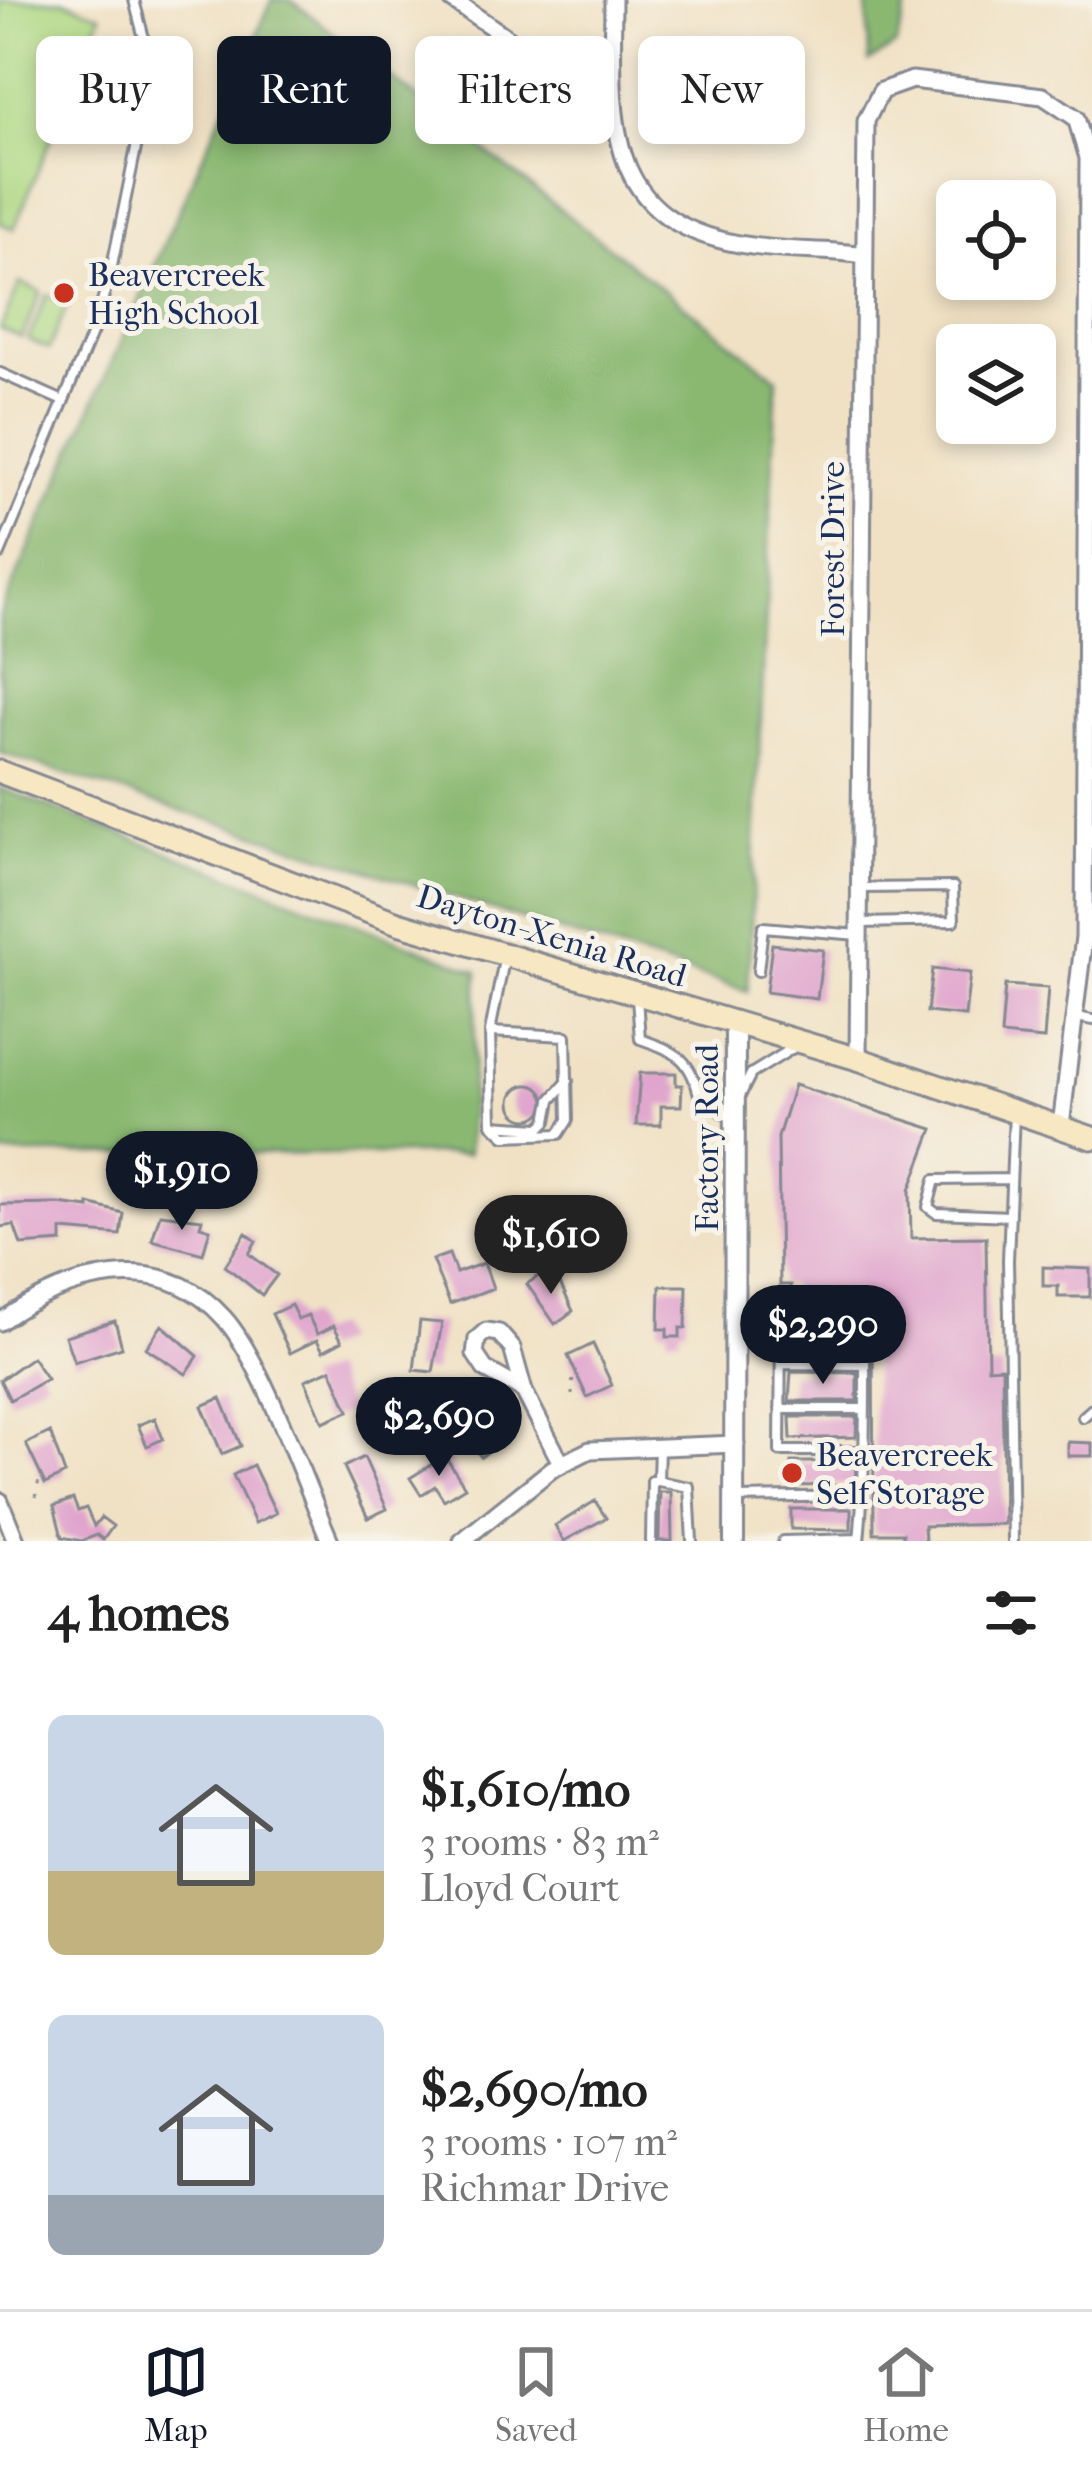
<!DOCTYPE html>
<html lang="en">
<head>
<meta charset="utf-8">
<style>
  body { margin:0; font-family:"IM FELL French Canon",serif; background:#f2f2f2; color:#222; height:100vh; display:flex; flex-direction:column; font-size:45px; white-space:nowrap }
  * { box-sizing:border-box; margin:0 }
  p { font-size:39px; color:#767676 }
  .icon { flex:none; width:66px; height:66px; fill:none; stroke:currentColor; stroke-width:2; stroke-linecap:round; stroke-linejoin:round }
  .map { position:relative; height:1541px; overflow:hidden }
  .panel { display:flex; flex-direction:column; background:#fff; flex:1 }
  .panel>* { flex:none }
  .hud { position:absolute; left:36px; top:36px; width:1020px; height:108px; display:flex; gap:24px }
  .tools { position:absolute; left:936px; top:180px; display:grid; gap:24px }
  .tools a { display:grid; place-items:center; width:120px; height:120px; border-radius:18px; background:#fff; box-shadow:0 6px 18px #0003; font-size:60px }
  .price { position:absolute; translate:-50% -102px; padding:0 27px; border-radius:42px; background:#111827; color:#fff; font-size:39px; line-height:78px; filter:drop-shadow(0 3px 6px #0008) }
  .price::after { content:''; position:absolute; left:50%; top:72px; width:36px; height:27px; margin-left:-18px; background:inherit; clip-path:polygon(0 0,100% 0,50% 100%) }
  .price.selected { background:#222; color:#fff }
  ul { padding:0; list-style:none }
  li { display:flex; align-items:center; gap:36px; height:300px; padding:0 48px }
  li span { display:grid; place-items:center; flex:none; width:336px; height:240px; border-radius:18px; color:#555 }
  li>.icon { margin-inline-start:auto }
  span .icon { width:144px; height:144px; fill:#fffc; stroke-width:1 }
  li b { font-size:51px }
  h2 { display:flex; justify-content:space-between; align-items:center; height:144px; padding:0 48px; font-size:51px }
  .tag { padding:0 42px; border-radius:18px; background:#fff; box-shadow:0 6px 18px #0003; font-size:42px; line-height:108px }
  .tag.selected { background:#111827; color:#fff }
  .tab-bar { display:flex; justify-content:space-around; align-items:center; height:168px; border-top:3px solid #e0e0e0; background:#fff; font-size:33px; color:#767676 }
  .tab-bar a { display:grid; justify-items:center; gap:6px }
  .tab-bar .selected { color:#111827 }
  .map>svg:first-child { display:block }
  .green { fill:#aed883; stroke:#648470; stroke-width:3 }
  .forest { fill:#8ab871; stroke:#527468; stroke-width:3 }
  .building { fill:#dfa1cc }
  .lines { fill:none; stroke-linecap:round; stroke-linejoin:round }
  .service-casing { stroke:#868891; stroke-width:14 }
  .minor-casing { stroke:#868891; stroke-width:21 }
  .tertiary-casing { stroke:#868891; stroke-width:24 }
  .secondary-casing { stroke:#868891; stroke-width:27 }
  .path { stroke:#868891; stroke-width:3; stroke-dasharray:3 9; stroke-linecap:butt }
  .service { stroke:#fff; stroke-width:8 }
  .minor { stroke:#fff; stroke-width:15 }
  .tertiary { stroke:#fff; stroke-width:18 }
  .secondary { stroke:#f7e8c3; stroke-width:21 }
  .poi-dot { fill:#c8321e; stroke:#f7f3e8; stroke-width:4.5 }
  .labels { text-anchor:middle; stroke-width:10; stroke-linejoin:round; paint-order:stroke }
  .poi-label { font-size:33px; fill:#1b2f5e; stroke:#f7f3e8; text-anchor:start }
  .street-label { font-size:33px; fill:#1b2f5e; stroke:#f7f3e8 }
</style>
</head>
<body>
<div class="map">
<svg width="1092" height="1541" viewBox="0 0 1092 1541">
  <rect width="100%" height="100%" fill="#f7f3e8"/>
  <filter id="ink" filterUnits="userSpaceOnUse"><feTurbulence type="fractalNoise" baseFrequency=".00833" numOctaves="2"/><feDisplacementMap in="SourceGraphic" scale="24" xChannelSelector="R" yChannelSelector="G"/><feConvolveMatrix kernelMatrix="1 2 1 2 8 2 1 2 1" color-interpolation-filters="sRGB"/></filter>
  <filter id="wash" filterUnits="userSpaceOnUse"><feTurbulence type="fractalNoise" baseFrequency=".004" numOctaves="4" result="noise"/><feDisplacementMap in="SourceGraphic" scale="48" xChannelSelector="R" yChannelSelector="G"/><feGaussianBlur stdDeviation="2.7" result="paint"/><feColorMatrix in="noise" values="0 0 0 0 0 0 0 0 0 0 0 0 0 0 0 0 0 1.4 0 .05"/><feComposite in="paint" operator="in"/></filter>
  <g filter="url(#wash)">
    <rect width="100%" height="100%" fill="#f0e1c4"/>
    <path class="green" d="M0,0H63L101,15L14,229L0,223Z
      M20,283L41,292L22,338L0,329Z
      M47,295L68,303L49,349L28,340Z"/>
    <path class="forest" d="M272,0H291L777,378L748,991L0,753V614Z
      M867,0H909L896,45L869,62Z
      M0,788L478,971L468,1154H0Z"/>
    <g id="blocks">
      <path class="building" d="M772,944L823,950L817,999L766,992Z
        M932,969L970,973L965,1016L927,1012Z
        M1005,985L1048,988L1044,1039L1001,1035Z
        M640,1073H676V1085H682L681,1106H661V1125H636Z
        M794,1085L933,1129L910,1190L911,1238L986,1237L988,1368L1002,1367L1004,1524L924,1526L925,1541H903V1533H874L873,1316L865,1311H791V1285H780L778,1137Z
        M511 1102a17 17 0 1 1 34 0a17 17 0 1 1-34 0Z
        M59,1204L89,1208V1204L123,1213L120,1235L62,1230V1242L21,1245L14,1225L0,1227V1205Z
        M160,1214L202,1219L200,1226L210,1229L203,1254L152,1240Z
        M246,1233L256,1241L249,1254L277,1275L262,1295L225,1266Z
        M449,1254L456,1273L484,1263L493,1288L450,1304L432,1260Z
        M1043,1267L1090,1269V1297H1058V1286H1043Z
        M544,1272L553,1285L559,1281L573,1311L555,1324L527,1284Z
        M660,1286H687L686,1328H680V1337H667V1329H659Z
        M291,1305L298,1319L308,1315L317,1334L334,1326L342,1341L323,1351L317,1340L290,1353L272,1314Z
        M115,1321L122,1347L74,1362L65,1336Z
        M420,1321L442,1323L433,1372L414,1370Z
        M162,1325L198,1356L186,1374L146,1348Z
        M791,1327H857V1357L791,1356Z
        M593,1344L612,1385L587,1397L568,1356Z
        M32,1357L47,1379L10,1400L0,1380Z
        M331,1369L349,1411L323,1422L305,1380Z
        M791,1372L857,1373V1401H789Z
        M221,1398L241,1446L222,1454L202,1406Z
        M475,1402L503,1440L481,1457L453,1419Z
        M790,1417H857L856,1437L791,1439Z
        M155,1418L163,1439L147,1446L138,1425Z
        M50,1432L65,1474L45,1484L26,1444Z
        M1068,1442L1092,1443V1456H1068Z
        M445,1456L465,1487L444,1500L435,1486L421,1495L410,1478Z
        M364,1457L387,1509L368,1518L344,1467Z
        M791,1462H856L855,1485L791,1486Z
        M253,1465L276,1513L255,1523L233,1475Z
        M660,1492H671L672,1541H659Z
        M73,1499L78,1511L86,1508L94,1526L101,1517L113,1526L103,1540L97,1535L82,1541L62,1537L54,1506Z
        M595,1501L606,1518L564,1541L555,1526Z
        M791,1509H851V1530L791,1529Z"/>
    </g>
  </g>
  <g filter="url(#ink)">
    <use href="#blocks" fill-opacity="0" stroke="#868891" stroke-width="3"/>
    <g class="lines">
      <defs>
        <path id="service" d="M0,373L63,401
          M0,554L95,326L111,271L147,94L146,46L134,0
          M861,888L953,887L954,921L861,923
          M758,971L763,927L858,935
          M637,998L640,1039C678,1052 691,1059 700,1099L730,1117
          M1077,1017L1092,1020
          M490,1032L566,1036L568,1120L559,1134L505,1136L492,1124L490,1032L504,960
          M740,1096L751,1074L793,1048
          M493,1125L540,1128L547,1121L551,1100L568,1081
          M1010,1216L936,1213L928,1207L935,1180L1011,1179
          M781,1364L865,1365
          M780,1409H864
          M1083,1417L1092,1409
          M659,1446L658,1481L689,1487L692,1541
          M737,1498L864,1496
          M651,1541L652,1481H658
          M783,1541L859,1539
          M859,1541C866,1467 865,1393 865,1319H781L780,1451H864
          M1013,1541L1008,1260L1014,1112"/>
        <path id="minor" d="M452,0L559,73L612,79
          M613,0C612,122 601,225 752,246C789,252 827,249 864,255
          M858,1059L866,121L881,91L912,80L1043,96L1076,118L1088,158L1084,937L1061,1126
          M0,1322C66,1275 160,1246 224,1318C262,1360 305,1484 330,1541
          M524,1391L485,1369L475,1354L477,1339L486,1331L499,1333L512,1348L524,1391L561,1463
          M0,1501L16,1541
          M462,1541L552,1469L590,1450L736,1444"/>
        <path id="tertiary" d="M734,1541L735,1024"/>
        <path id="secondary" d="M0,772L398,923L858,1059L1092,1138"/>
      </defs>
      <use href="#service" class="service-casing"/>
      <use href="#minor" class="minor-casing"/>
      <use href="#tertiary" class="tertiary-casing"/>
      <use href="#secondary" class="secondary-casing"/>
      <path class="path" d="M572,1395L573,1372
        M36,1497L40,1473
        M60,1532L61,1541"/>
      <use href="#service" class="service"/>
      <use href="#minor" class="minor"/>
      <use href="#tertiary" class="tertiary"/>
      <use href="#secondary" class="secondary"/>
    </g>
  </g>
  <g class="poi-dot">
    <circle cx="64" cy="293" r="12"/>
    <circle cx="792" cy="1473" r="12"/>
  </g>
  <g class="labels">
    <g class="poi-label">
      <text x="88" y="286">Beavercreek<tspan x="88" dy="38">High School</tspan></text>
      <text x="816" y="1466">Beavercreek<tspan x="816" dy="38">Self Storage</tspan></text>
    </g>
    <g class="street-label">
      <text transform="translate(832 549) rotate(-90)" y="12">Forest Drive</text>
      <text transform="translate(552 935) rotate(17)" y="12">Dayton-Xenia Road</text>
      <text transform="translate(706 1138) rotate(-90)" y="12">Factory Road</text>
    </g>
  </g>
</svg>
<div class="tools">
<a><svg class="icon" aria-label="locate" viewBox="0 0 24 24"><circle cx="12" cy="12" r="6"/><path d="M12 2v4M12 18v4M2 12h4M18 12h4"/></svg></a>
<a><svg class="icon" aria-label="layers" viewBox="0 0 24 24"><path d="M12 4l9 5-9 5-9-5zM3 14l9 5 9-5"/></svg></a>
</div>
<b class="price" style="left:182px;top:1233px">$1,910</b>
<b class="price selected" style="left:551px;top:1297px">$1,610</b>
<b class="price" style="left:823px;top:1387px">$2,290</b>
<b class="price" style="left:439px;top:1479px">$2,690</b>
<div class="hud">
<a class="tag">Buy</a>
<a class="tag selected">Rent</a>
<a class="tag">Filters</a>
<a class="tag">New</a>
</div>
</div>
<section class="panel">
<h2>4 homes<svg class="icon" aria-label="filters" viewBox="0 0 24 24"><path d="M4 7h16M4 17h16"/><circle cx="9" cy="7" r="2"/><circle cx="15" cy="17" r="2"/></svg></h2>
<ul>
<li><span style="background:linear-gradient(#c9d6e8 65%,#c2b280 0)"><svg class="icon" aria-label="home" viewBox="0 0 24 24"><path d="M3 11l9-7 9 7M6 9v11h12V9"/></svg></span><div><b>$1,610/mo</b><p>3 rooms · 83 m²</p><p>Lloyd Court</p></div></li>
<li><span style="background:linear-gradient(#c9d6e8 75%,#9aa5b1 0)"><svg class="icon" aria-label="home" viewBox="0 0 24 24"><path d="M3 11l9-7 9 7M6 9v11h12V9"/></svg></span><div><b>$2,690/mo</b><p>3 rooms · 107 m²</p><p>Richmar Drive</p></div></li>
</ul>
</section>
<nav class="tab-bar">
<a class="selected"><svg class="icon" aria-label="map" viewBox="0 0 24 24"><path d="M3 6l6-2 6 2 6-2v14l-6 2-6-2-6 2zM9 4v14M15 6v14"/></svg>Map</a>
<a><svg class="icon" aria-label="saved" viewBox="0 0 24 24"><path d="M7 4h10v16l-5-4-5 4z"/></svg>Saved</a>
<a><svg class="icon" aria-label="home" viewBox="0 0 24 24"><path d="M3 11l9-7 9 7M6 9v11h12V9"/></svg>Home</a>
</nav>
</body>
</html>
